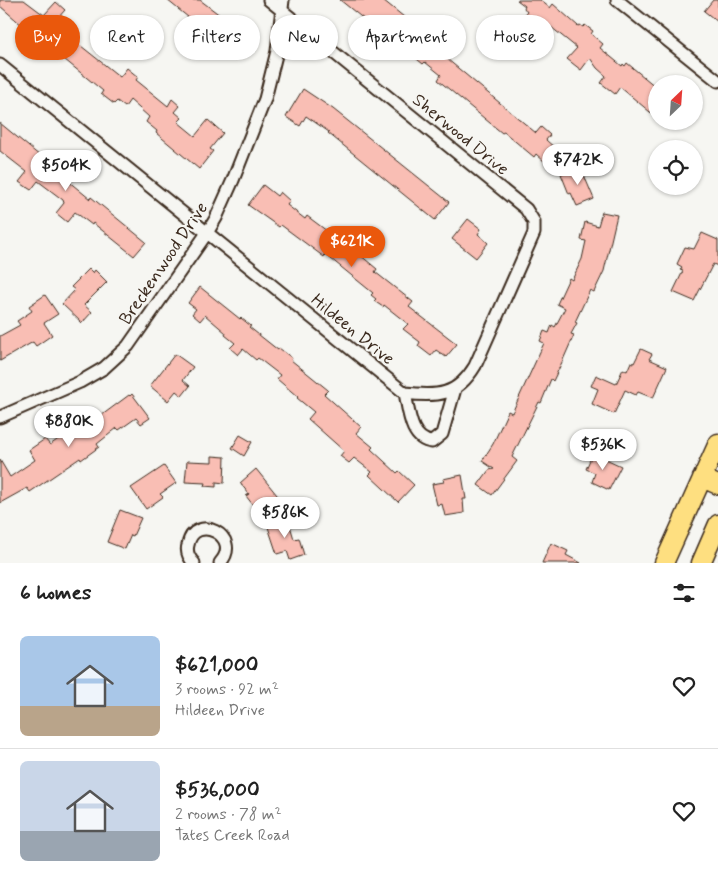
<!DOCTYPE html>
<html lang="en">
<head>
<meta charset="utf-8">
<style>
  body { margin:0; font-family:Mynerve,sans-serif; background:#f2f2f2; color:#222; height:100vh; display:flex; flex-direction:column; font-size:19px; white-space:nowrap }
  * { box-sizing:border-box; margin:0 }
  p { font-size:16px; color:#767676 }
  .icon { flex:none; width:28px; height:28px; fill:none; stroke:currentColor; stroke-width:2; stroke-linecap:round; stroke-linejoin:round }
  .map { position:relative; height:563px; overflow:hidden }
  .sheet { display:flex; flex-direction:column; background:#fff; flex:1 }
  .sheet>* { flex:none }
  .hud { position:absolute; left:15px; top:15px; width:689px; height:45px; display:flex; gap:10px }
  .needle { width:32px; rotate:25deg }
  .tools { position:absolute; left:648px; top:75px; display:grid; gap:10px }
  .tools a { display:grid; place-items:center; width:55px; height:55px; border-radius:50%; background:#fff; box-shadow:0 1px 4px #0004; font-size:25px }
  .price { position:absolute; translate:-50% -42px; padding:0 11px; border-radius:18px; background:#fff; color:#222; font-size:16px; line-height:32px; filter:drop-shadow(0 1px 2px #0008) }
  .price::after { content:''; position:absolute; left:50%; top:30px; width:15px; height:11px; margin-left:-8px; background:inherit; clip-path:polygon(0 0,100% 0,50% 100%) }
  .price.selected { background:#ea580c; color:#fff }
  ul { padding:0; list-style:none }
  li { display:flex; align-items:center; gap:15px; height:125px; padding:0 20px }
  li+li { border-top:1px solid #e0e0e0 }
  li span { display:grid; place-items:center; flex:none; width:140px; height:100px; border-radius:8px; color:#555 }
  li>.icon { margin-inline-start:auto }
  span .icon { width:60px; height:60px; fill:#fffc; stroke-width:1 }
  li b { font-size:21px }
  h2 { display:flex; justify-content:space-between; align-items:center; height:60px; padding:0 20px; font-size:21px }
  .tag { padding:0 18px; border-radius:22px; background:#fff; box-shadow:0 1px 4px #0004; font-size:18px; line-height:45px }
  .tag.selected { background:#ea580c; color:#fff }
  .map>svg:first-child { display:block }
  .building { fill:#f9beb4; stroke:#3b2a1e }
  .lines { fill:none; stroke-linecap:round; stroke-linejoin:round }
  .street-casing { stroke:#3b2a1e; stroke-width:15 }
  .primary-casing { stroke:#3b2a1e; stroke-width:21 }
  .street { stroke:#f6f6f2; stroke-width:11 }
  .primary { stroke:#fedf80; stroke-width:18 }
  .labels { text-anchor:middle; stroke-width:4.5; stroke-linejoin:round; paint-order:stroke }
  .street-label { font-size:18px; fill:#3b2a1e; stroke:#f6f6f2 }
</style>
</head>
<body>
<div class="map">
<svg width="718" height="563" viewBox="0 0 718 563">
  <rect width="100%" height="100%" fill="#f6f6f2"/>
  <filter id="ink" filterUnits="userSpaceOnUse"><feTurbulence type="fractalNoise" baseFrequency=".02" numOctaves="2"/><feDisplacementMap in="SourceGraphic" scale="10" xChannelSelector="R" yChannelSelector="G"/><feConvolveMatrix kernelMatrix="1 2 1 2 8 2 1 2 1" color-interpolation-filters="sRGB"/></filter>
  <g filter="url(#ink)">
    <path class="building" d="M0,0H24L44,15L56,2L65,10L57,19L61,21L58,25L62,29L61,30L120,77L127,68L138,77L136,80L168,106L172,99L180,106L175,112L182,118L178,122L195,136L208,120L223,133L210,149L213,151L199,169L156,133L157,131L146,122L149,117L130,100L125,107L117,101L114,104L101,94L103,91L48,46L47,47L0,6Z
      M167,0H200L225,19L221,25L232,33L230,36L245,47L235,61L218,48L211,58L191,43L199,33L196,30L199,26Z
      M340,0H383L420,30L424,26L448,45L441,54L536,133L541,127L550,135L546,140L556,149L545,162L536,154L534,157L504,132L502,133L438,80L441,75L425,62L423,64L407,51L406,53Z
      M517,0H540L550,8L553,4L578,26L580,25L583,27L585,25L593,31L591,34L603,44L600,48L622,66L623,64L625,66L627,63L656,87V117L620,87L615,94L601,83L606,76L597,68L590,58L581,70L567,59L577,48L551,27L548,30L542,25L536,32L521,19L527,12L524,8L525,6Z
      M713,0H718V22L704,11Z
      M303,89L333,109L449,202L435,220L328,133L329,132L306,116L300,126L286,117Z
      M0,123L63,175L62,176L90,199L91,197L146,242L134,256L93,223L92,225L75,212L67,222L56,213L64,203L63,200L38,181L31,190L19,182L27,172L0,151Z
      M580,166L594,199L577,206L571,193L569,194L561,174Z
      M263,185L277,196L280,192L290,201L287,205L305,219L307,216L347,246L348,245L377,269L375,272L413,302L409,307L457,344L446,357L436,350L431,356L418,346L420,342L403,329L408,324L384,305L383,307L374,301L376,299L371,295L373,293L325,254L324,257L281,225L279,227L248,205Z
      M602,212L617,215L604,271L594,292L590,290L575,322L577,323L571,334L574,335L563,360L553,381L551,379L541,403L539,402L512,457L517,461L492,495L478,485L489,470L494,469L482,461L493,444L508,411L512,413L517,402L544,343L540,341L544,331L549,333L552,325L555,327L565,308L557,304L569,278L572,280L582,259L586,241L581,240L585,222L598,226Z
      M468,219L481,229L478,234L488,243L476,258L452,239Z
      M702,233L718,240V266L713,264L694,301L673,292L683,271L680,270L682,267L677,264L685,247L694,249Z
      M89,269L93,273L95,270L107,282L84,305L92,312L82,323L62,304L75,290L71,287Z
      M200,287L240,319L241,318L251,326L249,327L278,350L279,348L292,358L291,360L328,390L324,394L361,427L356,433L373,447L371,449L397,473L399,471L414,485L398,502L369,475L372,472L354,458L349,463L340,456L344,451L308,419L314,412L297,398L298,397L277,379L280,375L258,358L256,360L243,349L238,355L230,348L235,343L225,335L226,333L205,315L200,321L192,314L196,309L188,303Z
      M45,295L58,314L44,323L52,335L36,346L33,342L0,361V336L20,325L17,321L32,311L29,306Z
      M641,349L652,354L649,359L667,367L653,398L638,392L636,395L625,390L614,414L592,404L598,389L591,386L596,375L616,384L623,369L627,371L631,362L634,363Z
      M175,354L193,367L183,380L190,386L182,396L176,391L168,401L150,386Z
      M132,394L150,418L141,424L136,418L119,430L117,428L97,444L99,447L81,460L80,458L30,492L27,488L0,503V460L10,477L35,460L29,450L45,439L50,445L75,427L76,429L88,421L90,424L129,395L130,396Z
      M240,435L252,442L244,456L232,448Z
      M593,453L621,466L609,490L592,482L595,473L586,469Z
      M212,456L225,457L224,483L216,482V487L204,486L205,483L185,482L187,461L212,462Z
      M164,466L176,483L160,494L163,497L146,509L131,488Z
      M256,469L281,500L265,513L256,502L253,505L246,496L249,494L240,483Z
      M462,475L466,499H463L464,513L445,516L442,504L437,505L432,484L444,482L443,479Z
      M120,510L141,518L133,536L131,535L125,549L107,542Z
      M288,519L294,539L299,538L304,555L290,560L287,551L277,554L267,524Z
      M551,543L568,551L566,555L581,563H542Z"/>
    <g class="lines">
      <defs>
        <path id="street" d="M617,0L718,81
          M0,65L405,393C437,397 457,396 475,366L534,233V222L526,209L269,0
          M405,393C409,411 410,440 432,442L442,434L455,389
          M0,417L80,382L104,368L128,346L207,233L216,218L233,180L265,99L277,51L283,0
          M194,563C189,558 186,552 188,545C194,512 244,536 220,563"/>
        <path id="primary" d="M702,478L718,485
          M664,563L718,443
          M701,563L718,524"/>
      </defs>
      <use href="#street" class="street-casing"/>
      <use href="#primary" class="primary-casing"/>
      <use href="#street" class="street"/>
      <use href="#primary" class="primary"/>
    </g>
  </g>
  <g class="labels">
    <g class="street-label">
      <text transform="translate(461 134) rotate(39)" y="6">Sherwood Drive</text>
      <text transform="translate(163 263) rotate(-56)" y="6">Breckenwood Drive</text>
      <text transform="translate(353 329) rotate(39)" y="6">Hildeen Drive</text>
    </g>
  </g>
</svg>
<div class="tools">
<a><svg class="needle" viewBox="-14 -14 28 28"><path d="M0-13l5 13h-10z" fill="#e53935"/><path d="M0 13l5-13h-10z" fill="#767676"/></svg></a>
<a><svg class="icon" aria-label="locate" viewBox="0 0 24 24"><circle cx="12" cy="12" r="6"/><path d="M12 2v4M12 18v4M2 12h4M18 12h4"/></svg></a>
</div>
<b class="price" style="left:578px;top:186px">$742K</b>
<b class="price" style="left:66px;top:192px">$504K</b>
<b class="price selected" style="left:352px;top:268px">$621K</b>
<b class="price" style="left:69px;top:448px">$880K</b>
<b class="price" style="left:603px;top:471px">$536K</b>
<b class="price" style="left:285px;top:539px">$586K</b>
<div class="hud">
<a class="tag selected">Buy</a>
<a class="tag">Rent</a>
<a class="tag">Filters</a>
<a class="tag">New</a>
<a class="tag">Apartment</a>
<a class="tag">House</a>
</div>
</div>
<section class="sheet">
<h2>6 homes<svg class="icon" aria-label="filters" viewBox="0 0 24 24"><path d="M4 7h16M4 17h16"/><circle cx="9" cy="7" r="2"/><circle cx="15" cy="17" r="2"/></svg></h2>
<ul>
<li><span style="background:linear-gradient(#a9c7e8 70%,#b9a48a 0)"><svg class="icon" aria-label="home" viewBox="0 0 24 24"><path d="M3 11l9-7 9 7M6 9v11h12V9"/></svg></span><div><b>$621,000</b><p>3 rooms · 92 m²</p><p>Hildeen Drive</p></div><svg class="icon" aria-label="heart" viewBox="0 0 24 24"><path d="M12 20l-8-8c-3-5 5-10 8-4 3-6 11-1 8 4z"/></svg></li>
<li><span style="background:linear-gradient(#c9d6e8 70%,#9aa5b1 0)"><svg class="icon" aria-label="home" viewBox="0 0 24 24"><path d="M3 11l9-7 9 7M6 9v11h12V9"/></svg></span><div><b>$536,000</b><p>2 rooms · 78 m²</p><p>Tates Creek Road</p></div><svg class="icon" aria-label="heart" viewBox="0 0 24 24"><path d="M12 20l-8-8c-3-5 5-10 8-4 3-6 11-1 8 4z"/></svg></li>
</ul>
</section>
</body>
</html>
